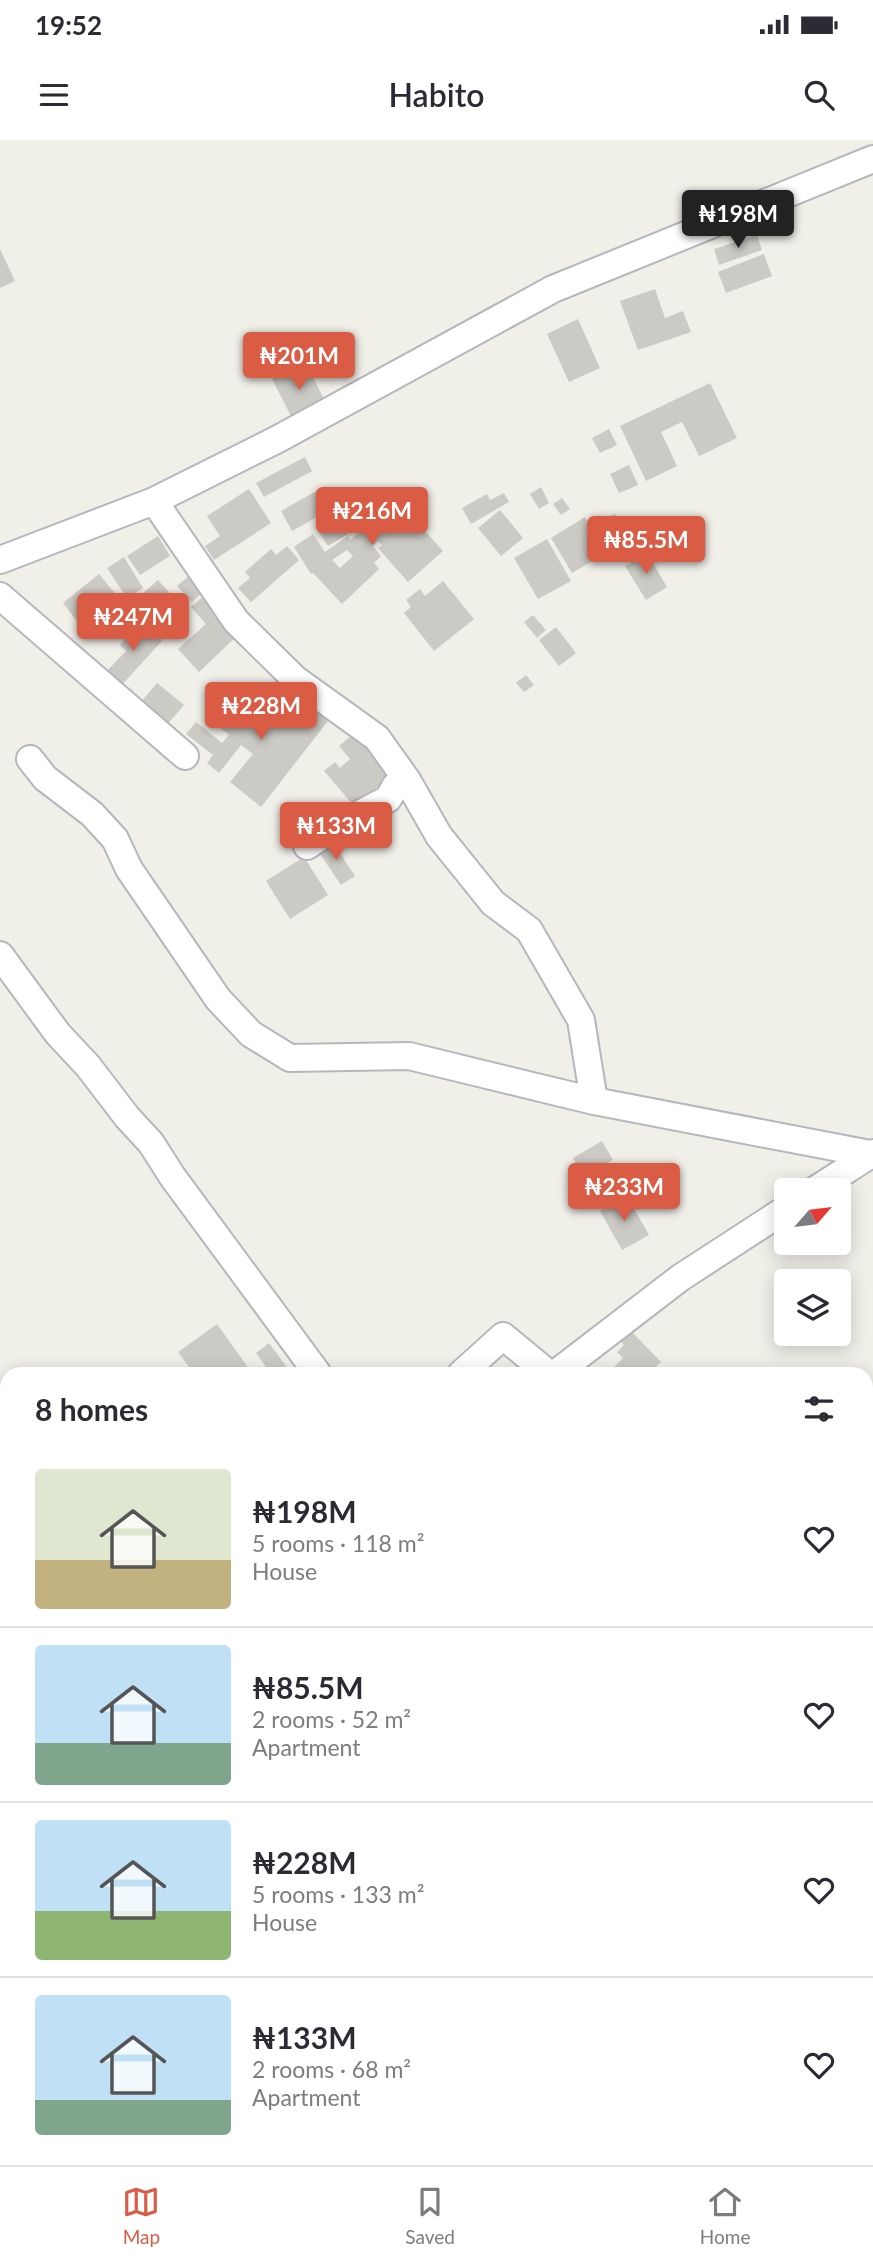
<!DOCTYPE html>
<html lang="en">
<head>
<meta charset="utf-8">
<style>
  body { margin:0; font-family:Lato,sans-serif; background:#f7f7f7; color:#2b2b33; height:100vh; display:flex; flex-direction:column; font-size:26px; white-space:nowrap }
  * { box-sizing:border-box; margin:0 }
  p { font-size:23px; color:#7c7c81 }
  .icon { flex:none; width:38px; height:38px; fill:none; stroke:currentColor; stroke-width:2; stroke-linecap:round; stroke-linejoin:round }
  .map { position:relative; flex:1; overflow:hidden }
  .sheet { position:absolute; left:0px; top:1227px; width:873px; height:800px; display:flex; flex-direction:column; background:#fff; border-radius:21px 21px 0 0; box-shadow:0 4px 18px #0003 }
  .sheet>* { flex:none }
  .needle { width:46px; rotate:62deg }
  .controls { position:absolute; left:774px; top:1038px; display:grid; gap:14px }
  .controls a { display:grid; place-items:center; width:77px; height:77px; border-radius:7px; background:#fff; box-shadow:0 4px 18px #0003; font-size:35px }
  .price { position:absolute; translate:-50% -60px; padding:0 16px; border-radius:7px; background:#da5c44; color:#fff; font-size:23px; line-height:46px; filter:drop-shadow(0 2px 4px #0008) }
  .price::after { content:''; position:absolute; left:50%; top:42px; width:21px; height:16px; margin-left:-10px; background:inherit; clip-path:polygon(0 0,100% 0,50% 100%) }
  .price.on { background:#222; color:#fff }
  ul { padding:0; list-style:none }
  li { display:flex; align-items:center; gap:21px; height:175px; padding:0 35px }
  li+li { border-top:2px solid #e1e1e2 }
  li span { display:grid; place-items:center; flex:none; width:196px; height:140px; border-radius:7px; color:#555 }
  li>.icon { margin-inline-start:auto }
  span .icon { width:84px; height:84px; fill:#fffc; stroke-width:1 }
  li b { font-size:30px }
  h2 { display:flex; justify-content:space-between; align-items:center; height:84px; padding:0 35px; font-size:30px }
  .status { display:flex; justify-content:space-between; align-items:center; height:49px; padding:0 35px; background:#fff; direction:ltr }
  .status svg { height:19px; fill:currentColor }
  header { display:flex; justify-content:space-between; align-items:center; height:91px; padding:0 35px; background:#fff; font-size:32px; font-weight:600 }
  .tab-bar { display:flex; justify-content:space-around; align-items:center; height:98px; border-top:2px solid #e1e1e2; background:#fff; font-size:19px; color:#7c7c81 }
  .tab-bar a { display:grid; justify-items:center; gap:4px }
  .tab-bar .on { color:#da5c44 }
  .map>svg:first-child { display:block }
  .building { fill:#cbcac4; fill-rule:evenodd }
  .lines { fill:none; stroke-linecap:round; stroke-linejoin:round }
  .street-casing { stroke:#b5b7bb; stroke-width:30 }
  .highway-casing { stroke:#e2b315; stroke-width:42 }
  .street { stroke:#fff; stroke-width:26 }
  .highway { stroke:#f4e49b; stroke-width:38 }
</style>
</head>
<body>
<div class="status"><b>19:52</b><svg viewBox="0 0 49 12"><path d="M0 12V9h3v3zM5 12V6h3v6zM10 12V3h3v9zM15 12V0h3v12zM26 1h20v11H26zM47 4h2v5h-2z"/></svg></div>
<header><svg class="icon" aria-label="menu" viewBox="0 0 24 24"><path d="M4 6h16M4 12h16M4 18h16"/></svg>Habito<svg class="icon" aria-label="search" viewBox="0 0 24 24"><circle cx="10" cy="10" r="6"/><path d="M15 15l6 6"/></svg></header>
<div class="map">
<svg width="873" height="2025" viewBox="0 0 873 2025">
  <rect width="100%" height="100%" fill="#f0efe8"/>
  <path class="building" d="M757,95L762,110L719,125L714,109Z
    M0,109L15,141L0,148Z
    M764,114L772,136L726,153L718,132Z
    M655,149L665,178L683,171L691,192L638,210L620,161Z
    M578,179L600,228L569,242L547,194Z
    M305,222L327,265L294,282L272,239Z
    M710,243L737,298L699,316L682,282L661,292L677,326L646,341L620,286Z
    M609,289L617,305L600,313L592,298Z
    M305,317L312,331L264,357L256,343Z
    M629,325L638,345L619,353L610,334Z
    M541,347L549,363L539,369L530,354Z
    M249,349L271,383L214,420L205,406L220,396L207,376Z
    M320,349L331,369L292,391L281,371Z
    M368,352L384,373L411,352L426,373L416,381L443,411L408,442L378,408L382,405L378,401L373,406L381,416L374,423L379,429L342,464L313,433L311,434L294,407L313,394L325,412L348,396L350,400L367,385L351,365ZM347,410L353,416L340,428L332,420Z
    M504,353L509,362L471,384L462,368L487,354L490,360Z
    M562,358L570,369L561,375L553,364Z
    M500,370L523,398L501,416L478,388Z
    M615,374L620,384L606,390L602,380Z
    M585,377L606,413L572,433L551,398Z
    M338,379L348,394L328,406L318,391Z
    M158,396L170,416L140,435L127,416Z
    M547,399L571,441L538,459L514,418Z
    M287,406L299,420L251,462L238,448L250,438L245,432L271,409L276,415Z
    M647,413L667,447L646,460L625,426Z
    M124,417L143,448L127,458L107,428Z
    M99,434L121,461L84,490L63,463Z
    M190,435L204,451L192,462L177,446Z
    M158,440L189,475L161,500L130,465Z
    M443,441L474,479L434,511L404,473L411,467L406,460L420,449L425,456Z
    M207,453L241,492L199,532L178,509L206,484L191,467Z
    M533,475L546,490L537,498L524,482Z
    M137,478L162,501L119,548L104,534L126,511L120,505L136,488L132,484Z
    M556,487L576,513L559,526L539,500Z
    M526,535L534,545L524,552L516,543Z
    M157,543L184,565L166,586L140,563Z
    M261,553L274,563L279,557L290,566L297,557L328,581L261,667L230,642L253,614L241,605L219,633L207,623L213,615L186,594L196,582L222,603L229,595L207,578L220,560L242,577Z
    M358,590L394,633L354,666L324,631L335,622L340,628L350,619L339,606Z
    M331,700L355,736L341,745L317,709Z
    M304,717L328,755L290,779L266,741Z
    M602,1001L613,1020L583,1036L573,1018Z
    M627,1056L649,1095L622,1110L600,1071Z
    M217,1184L247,1226L236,1234H194L178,1212Z
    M630,1190L661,1222L648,1234H619L613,1228L623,1218L617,1212L624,1205L619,1200Z
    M269,1203L286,1226L275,1234H271L256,1213Z"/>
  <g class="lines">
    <defs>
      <path id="street" d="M154,361L236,481L295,539L377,598L407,640L439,696L493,763L529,790L581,880L594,961
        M0,420L154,361L278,299L553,149L873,19
        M0,456L185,616
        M30,619L45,638L92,674L115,699L129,729L218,859L251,894L290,918L409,916L594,961L870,1014
        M307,706L335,687L388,659L396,645L407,640
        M0,815L58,894L88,926L127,977L151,1003L172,1036L318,1234
        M815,1050L873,1013
        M461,1234L503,1196L549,1234
        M555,1234L680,1138L786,1069
        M0,1587L7,1575
        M365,2025L368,2020"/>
      <path id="highway" d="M0,1733L7,1735
        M866,1993L873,1995"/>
    </defs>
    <use href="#street" class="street-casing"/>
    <use href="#highway" class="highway-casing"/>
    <use href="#street" class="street"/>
    <use href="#highway" class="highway"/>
  </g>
</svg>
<div class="controls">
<a><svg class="needle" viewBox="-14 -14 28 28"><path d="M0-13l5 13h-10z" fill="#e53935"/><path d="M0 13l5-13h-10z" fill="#7c7c81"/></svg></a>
<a><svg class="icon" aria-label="layers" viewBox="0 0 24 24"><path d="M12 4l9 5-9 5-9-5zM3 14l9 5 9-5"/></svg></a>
</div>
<b class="price on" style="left:738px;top:110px">₦198M</b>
<b class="price" style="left:299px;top:252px">₦201M</b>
<b class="price" style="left:372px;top:407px">₦216M</b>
<b class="price" style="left:646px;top:436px">₦85.5M</b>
<b class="price" style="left:133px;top:513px">₦247M</b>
<b class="price" style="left:261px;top:602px">₦228M</b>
<b class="price" style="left:336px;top:722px">₦133M</b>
<b class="price" style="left:624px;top:1083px">₦233M</b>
<section class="sheet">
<h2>8 homes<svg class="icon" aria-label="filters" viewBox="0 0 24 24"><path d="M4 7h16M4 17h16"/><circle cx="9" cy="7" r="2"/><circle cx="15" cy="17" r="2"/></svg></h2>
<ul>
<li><span style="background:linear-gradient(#dfe7d0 65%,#c2b280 0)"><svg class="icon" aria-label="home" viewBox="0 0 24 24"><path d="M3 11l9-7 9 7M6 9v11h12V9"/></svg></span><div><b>₦198M</b><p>5 rooms · 118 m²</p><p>House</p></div><svg class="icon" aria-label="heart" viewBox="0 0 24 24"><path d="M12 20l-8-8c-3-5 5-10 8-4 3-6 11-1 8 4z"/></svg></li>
<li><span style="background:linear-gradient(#bfe0f5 70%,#7fa58c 0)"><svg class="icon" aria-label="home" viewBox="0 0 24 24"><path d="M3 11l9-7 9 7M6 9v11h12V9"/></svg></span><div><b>₦85.5M</b><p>2 rooms · 52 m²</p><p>Apartment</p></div><svg class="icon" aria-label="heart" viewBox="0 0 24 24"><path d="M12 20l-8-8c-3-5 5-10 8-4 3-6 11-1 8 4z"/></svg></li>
<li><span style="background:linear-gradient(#bfe0f5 65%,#8fb573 0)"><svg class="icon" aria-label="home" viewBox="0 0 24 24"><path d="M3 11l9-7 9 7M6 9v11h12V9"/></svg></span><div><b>₦228M</b><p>5 rooms · 133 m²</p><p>House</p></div><svg class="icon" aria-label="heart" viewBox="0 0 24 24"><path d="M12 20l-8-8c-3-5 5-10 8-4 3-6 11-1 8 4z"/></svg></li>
<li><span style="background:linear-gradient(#bfe0f5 75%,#7fa58c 0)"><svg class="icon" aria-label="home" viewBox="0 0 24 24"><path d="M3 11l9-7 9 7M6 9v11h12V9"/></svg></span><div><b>₦133M</b><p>2 rooms · 68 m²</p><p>Apartment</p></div><svg class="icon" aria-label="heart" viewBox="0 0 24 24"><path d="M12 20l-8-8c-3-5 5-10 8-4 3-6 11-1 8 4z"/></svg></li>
</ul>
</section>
</div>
<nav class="tab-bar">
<a class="on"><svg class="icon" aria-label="map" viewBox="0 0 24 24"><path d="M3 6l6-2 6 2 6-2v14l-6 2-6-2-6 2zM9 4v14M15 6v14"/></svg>Map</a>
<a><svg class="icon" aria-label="saved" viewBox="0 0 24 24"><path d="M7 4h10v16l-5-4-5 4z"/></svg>Saved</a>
<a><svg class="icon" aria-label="home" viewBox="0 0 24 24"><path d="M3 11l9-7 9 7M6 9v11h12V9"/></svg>Home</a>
</nav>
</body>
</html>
